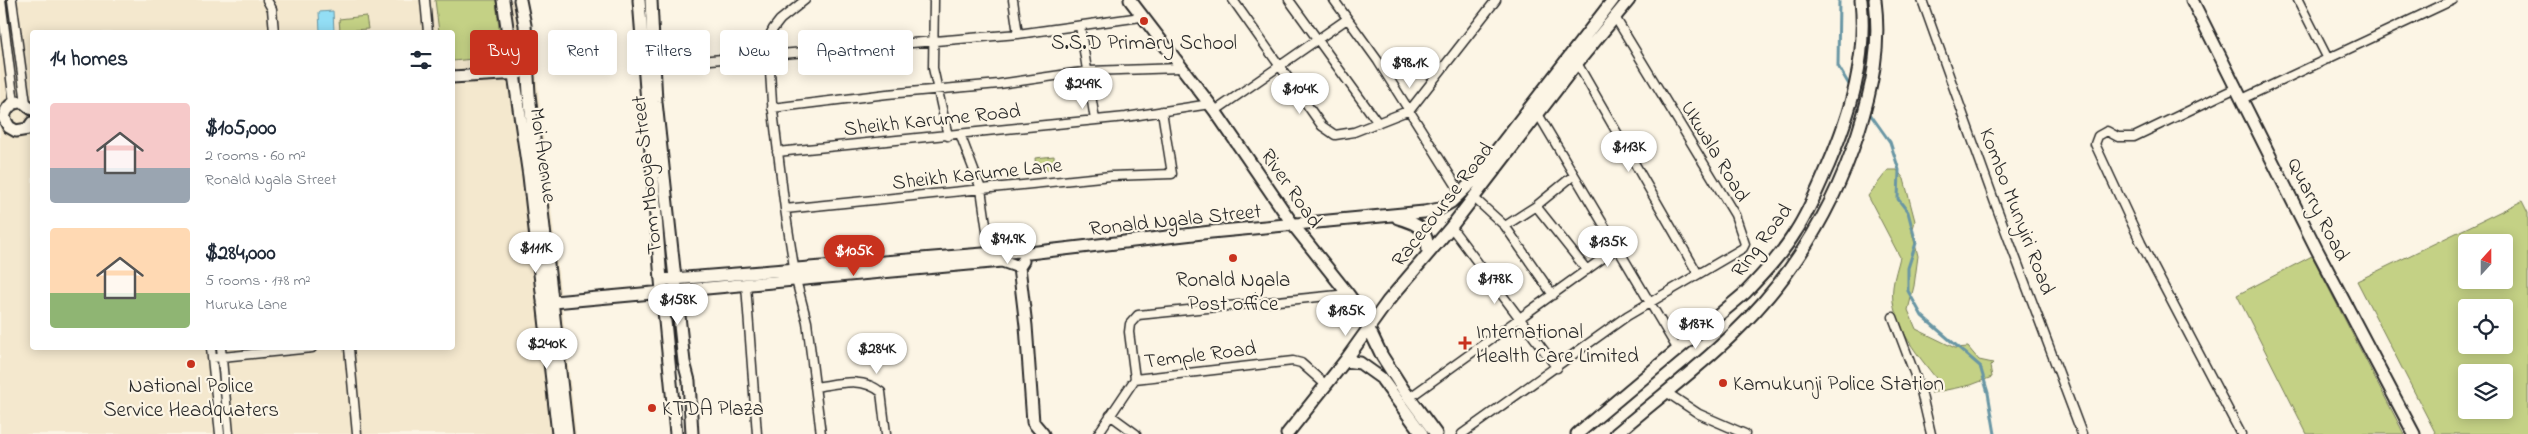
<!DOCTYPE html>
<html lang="en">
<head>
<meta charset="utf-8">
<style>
  body { margin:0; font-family:"Indie Flower",sans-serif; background:#f6f6f7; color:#1f2937; height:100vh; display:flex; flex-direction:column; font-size:19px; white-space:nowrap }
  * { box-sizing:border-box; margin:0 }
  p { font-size:16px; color:#747a83 }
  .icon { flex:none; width:28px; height:28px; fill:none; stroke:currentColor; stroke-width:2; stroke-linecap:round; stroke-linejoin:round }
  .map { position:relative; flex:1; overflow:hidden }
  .details { position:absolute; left:30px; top:30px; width:425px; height:320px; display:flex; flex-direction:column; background:#fff; border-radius:5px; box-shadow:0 2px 12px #0003 }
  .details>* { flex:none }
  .banner { position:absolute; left:470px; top:30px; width:475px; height:45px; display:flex; gap:10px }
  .needle { width:32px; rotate:21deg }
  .tools { position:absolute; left:2458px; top:234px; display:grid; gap:10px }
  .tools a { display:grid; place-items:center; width:55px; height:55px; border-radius:5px; background:#fff; box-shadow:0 2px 12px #0003; font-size:25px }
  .price { position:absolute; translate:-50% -42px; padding:0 11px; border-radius:18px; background:#fff; color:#222; font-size:16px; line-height:32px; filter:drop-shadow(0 1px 2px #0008) }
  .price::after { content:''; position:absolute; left:50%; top:30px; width:15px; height:11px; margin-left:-8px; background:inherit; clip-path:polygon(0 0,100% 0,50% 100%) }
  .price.selected { background:#c8321e; color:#fff }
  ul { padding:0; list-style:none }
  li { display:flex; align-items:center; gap:15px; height:125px; padding:0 20px }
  li span { display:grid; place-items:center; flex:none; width:140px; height:100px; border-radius:5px; color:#555 }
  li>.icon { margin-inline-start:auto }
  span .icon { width:60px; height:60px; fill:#fffc; stroke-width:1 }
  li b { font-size:21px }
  h2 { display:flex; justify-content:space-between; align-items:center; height:60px; padding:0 20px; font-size:21px }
  .chip { padding:0 18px; border-radius:5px; background:#fff; box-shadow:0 2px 12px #0003; font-size:18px; line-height:45px }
  .chip.selected { background:#c8321e; color:#fff }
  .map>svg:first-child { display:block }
  .built { fill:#f4e8ce; fill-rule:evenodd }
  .green { fill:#c4d185; stroke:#787e58; fill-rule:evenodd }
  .water { fill:#93def5; stroke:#6996a4 }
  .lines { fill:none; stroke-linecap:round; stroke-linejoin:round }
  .stream { stroke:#6996a4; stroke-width:3 }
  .street-casing { stroke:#2b2b2b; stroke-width:11 }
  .secondary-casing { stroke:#2b2b2b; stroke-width:15 }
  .street { stroke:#fcf5e5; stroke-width:8 }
  .secondary { stroke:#fcf5e5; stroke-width:11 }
  .poi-dot { fill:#c8321e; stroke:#fcf5e5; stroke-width:2 }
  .labels { text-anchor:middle; stroke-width:4.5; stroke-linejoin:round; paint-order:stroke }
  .poi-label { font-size:21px; fill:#2b2b2b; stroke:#fcf5e5 }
  .street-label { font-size:21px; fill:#2b2b2b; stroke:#fcf5e5 }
</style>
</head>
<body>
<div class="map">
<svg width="2528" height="434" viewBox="0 0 2528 434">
  <rect width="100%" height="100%" fill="#fcf5e5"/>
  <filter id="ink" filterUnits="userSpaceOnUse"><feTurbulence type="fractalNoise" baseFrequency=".02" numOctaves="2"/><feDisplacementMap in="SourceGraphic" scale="10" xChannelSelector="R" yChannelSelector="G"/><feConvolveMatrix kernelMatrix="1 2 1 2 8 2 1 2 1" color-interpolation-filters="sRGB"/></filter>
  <g filter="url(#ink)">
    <path class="built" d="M0,0H526L532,33L576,434H0ZM32,32H452V348H32Z"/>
    <path class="green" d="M435,0H496L502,56L453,61L452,32H439Z
      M366,16L368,29L340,31L339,19Z
      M1054,156L1055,169L1036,171L1035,158Z
      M1888,170H1897L1904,179L1915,221L1912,232L1918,256L1914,286L1908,310L1916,329L1955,348L1968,347L1979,360L1993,363L1990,366L1992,377L1971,385L1931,393L1943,387C1922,360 1888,323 1893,287C1894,277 1898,266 1900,257L1868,196Z
      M2522,201L2528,213V434H2436L2357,281ZM2466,242H2504V280H2466ZM2466,308H2504V345H2466ZM2504,372V410H2466V372Z
      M2312,256L2404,434H2307L2237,295Z"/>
    <path class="water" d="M333,11L334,32H320L319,12Z"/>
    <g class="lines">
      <path class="stream" d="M1839,0L1838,66L1851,88
        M1868,111L1890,142L1899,170L1898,199L1908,212L1916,243L1908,268V291L1922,316L1980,366L1988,393L1995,434"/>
      <defs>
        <path id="street" d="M1,0L14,103
          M12,0L26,103
          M267,0L272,9L274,32
          M425,0L428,32
          M805,0L780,20L773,29L769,37V55L772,103L785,209L796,280L807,322L821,434
          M934,0L933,68L948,136
          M1013,0L1018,34
          M1233,0L1322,126L1335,135L1354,132L1410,110L1496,0
          M1289,0L1378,123
          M1334,0L1378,61L1461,193
          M1922,0L1995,203L2082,434
          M2298,0L2328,59
          M1080,26L1095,120
          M1577,63L1698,274
          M651,65L1018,34L1141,17
          M2236,88L2134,137H2118L2107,131L2098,136L2095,144L2141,243L2241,434
          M2242,99L2453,0
          M772,108L887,94L999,84L1089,71L1181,68
          M1215,111L1347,19
          M1538,114L1678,350
          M960,134L981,189L990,252
          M777,152L1126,117L1210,104
          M1473,197L1505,226L1553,295
          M1536,206L1587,270
          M785,209L1111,176L1172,174L1162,111
          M1505,226L1536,206L1574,175
          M1451,227L1557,368
          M746,285L757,434
          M1893,317L1921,391L1931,434
          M211,348L220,434
          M221,348L229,434
          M349,348L357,434
          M212,358L312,348
          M1135,379L1129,332L1130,324L1138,315L1348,294
          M815,387C838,384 862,376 881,392L886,434
          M1666,392L1699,414L1745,434
          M1409,398L1617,248
          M1110,415L1136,434
          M1098,434L1135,379L1293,361L1301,363L1326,385
          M1462,434L1627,316L1743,248L1745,244L1735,215L1615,17"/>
        <path id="secondary" d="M503,0L529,176L558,434
          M520,0L525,25L529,94L567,434
          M639,0L661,280L676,434
          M651,0L656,102L684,362L689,381L692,434
          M1130,0L1215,111L1294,226L1348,294L1361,312L1382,356L1403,389L1436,434
          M2192,0L2316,248L2414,434
          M452,77L519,73
          M32,109L23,102C12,101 6,107 4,118L9,127L16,131L28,129L32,123
          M1398,218C1420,224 1428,230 1428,253
          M1023,261L1019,267L1026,326L1033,422L1043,434
          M661,280L1020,251L1029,253L1211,232L1424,212L1439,209L1451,202L1472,182L1613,0
          M543,303L1002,261L1019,267
          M1345,361L1360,363L1381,378L1422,434
          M1287,434L1345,361L1388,301L1451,227L1577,63L1629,0
          M1577,434L1745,293C1763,274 1782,254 1796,231C1809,211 1818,188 1828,166C1851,112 1867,59 1861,0
          M1616,434C1654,401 1695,371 1731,336C1790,280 1833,211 1858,133C1872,89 1881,47 1875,0"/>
      </defs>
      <use href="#street" class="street-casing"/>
      <use href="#secondary" class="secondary-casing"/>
      <use href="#street" class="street"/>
      <use href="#secondary" class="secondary"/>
    </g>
  </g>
  <g class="poi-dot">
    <circle cx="1144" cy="21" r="5"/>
    <circle cx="1233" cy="258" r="5"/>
    <path d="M1462.5 335.5h5v5h5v5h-5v5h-5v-5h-5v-5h5z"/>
    <circle cx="191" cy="364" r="5"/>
    <circle cx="1723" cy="383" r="5"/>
    <circle cx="652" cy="408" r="5"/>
  </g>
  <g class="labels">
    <g class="poi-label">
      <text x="1144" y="49">S.S.D Primary School</text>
      <text x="1233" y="286">Ronald Ngala<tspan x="1233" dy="24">Post office</tspan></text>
      <text x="1476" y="338" text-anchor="start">International<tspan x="1476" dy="24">Health Care Limited</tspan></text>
      <text x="1733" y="390" text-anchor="start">Kamukunji Police Station</text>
      <text x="191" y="392">National Police<tspan x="191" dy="24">Service Headquaters</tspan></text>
      <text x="662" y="415" text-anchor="start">KTDA Plaza</text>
    </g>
    <g class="street-label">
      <text transform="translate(932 119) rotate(-6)" y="7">Sheikh Karume Road</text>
      <text transform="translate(1716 151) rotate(59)" y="7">Ukwala Road</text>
      <text transform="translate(544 155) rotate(82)" y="7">Moi Avenue</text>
      <text transform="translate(977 173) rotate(-6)" y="7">Sheikh Karume Lane</text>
      <text transform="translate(646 175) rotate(-96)" y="7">Tom Mboya Street</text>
      <text transform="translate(1292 188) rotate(55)" y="7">River Road</text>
      <text transform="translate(1442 204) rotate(-52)" y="7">Racecourse Road</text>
      <text transform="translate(2319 209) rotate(63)" y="7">Quarry Road</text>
      <text transform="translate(2018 211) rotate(69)" y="7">Kombo Munyiri Road</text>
      <text transform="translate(1175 219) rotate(-6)" y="7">Ronald Ngala Street</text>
      <text transform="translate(1761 240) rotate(-53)" y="7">Ring Road</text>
      <text transform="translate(1200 354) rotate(-7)" y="7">Temple Road</text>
    </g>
  </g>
</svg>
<div class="tools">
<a><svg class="needle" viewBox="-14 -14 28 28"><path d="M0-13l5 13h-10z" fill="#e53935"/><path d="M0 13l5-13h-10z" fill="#747a83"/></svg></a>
<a><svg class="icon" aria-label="locate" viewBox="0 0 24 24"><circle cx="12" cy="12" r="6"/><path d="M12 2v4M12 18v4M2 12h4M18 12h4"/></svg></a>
<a><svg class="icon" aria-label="layers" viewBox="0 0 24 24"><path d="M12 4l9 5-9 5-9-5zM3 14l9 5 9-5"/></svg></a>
</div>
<b class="price" style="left:1410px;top:89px">$98.1K</b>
<b class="price" style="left:1083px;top:110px">$249K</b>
<b class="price" style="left:1300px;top:115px">$104K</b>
<b class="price" style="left:1629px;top:173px">$113K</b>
<b class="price" style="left:1008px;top:265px">$91.9K</b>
<b class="price" style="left:1608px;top:268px">$135K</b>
<b class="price" style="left:536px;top:274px">$111K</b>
<b class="price selected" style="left:854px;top:277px">$105K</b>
<b class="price" style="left:1495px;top:305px">$178K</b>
<b class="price" style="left:678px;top:326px">$158K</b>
<b class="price" style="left:1346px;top:337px">$185K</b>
<b class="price" style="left:1696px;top:350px">$187K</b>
<b class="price" style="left:547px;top:370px">$240K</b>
<b class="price" style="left:877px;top:375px">$284K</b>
<div class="banner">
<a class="chip selected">Buy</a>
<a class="chip">Rent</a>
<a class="chip">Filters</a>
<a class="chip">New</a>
<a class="chip">Apartment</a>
</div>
<section class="details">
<h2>14 homes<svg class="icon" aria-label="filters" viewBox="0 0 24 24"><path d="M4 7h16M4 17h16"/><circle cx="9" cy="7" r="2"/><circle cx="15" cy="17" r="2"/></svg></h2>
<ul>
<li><span style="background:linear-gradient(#f6c9c9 65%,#9aa5b1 0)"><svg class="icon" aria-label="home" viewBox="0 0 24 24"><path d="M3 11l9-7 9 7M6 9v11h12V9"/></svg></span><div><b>$105,000</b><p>2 rooms · 60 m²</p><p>Ronald Ngala Street</p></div></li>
<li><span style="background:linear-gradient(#ffd9b3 65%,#8fb573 0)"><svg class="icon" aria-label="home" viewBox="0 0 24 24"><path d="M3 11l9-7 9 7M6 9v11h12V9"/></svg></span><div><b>$284,000</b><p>5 rooms · 178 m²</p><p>Muruka Lane</p></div></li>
</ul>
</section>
</div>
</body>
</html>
